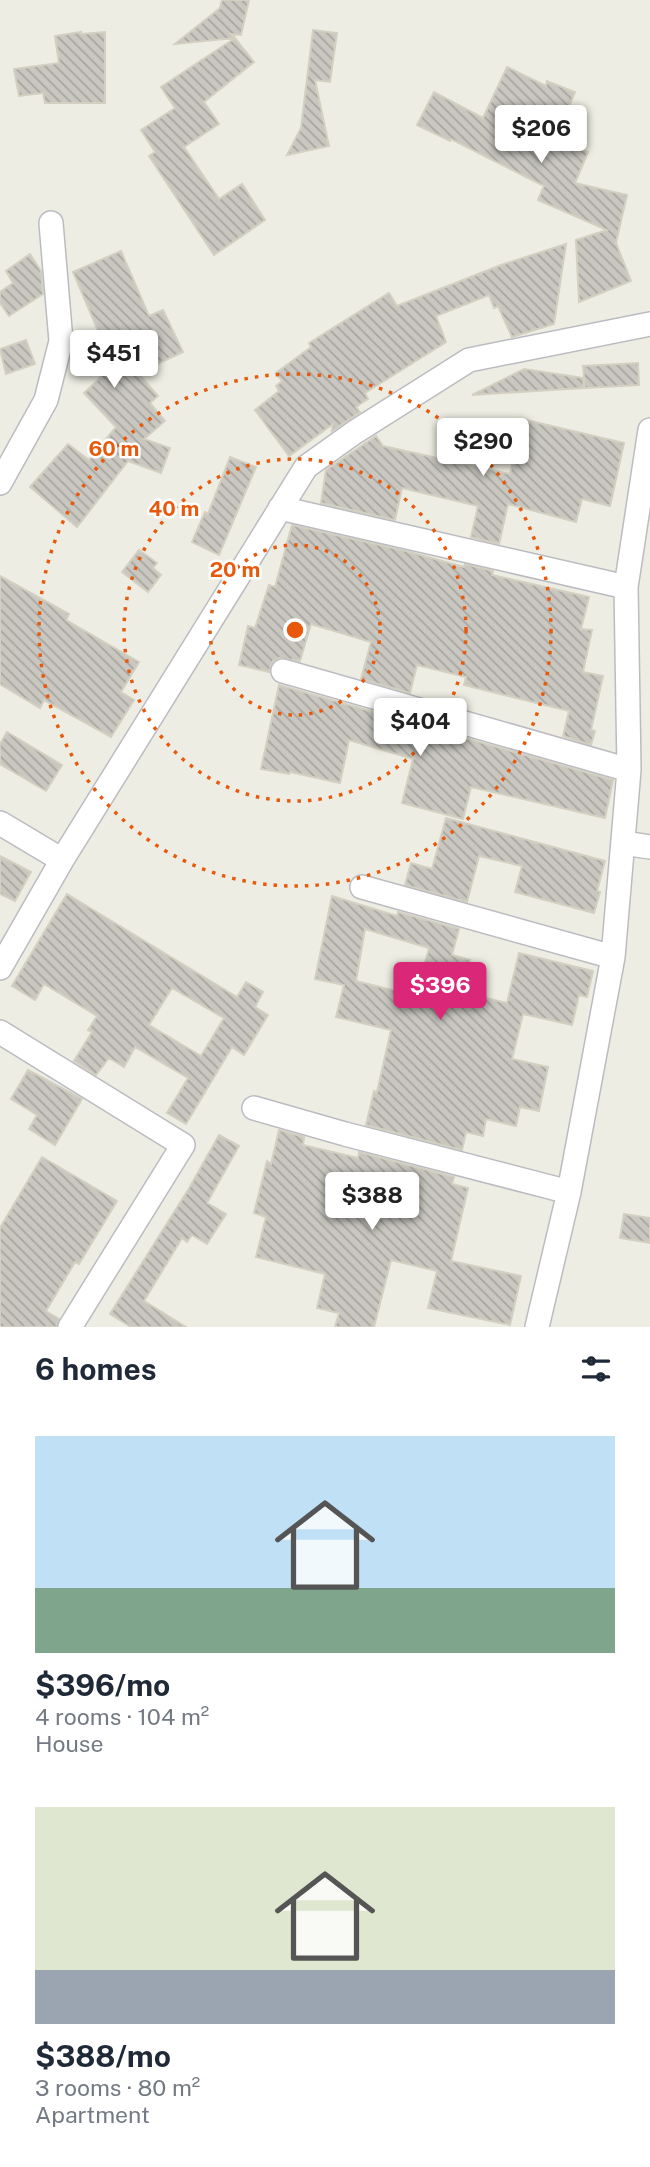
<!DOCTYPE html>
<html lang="en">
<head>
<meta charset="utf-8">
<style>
  body { margin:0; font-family:"Public Sans",sans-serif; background:#f6f6f7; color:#1f2937; height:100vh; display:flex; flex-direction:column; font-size:26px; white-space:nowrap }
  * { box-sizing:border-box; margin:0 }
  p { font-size:23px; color:#747a83 }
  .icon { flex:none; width:38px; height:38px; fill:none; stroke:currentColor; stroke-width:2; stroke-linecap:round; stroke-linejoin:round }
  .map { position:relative; height:1327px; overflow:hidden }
  .sheet { display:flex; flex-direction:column; background:#fff; flex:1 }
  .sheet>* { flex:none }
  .price { position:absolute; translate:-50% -60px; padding:0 16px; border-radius:7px; background:#fff; color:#222; font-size:23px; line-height:46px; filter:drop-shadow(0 2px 4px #0008) }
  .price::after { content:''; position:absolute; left:50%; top:42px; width:21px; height:16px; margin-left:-10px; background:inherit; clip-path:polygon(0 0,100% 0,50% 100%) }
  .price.on { background:#db2777; color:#fff }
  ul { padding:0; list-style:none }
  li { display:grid; align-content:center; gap:14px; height:371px; padding:0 35px }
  li span { display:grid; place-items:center; height:217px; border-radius:0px; color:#555 }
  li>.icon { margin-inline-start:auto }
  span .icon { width:126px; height:126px; fill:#fffc; stroke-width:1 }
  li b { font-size:30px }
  h2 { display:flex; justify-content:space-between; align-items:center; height:84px; padding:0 35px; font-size:30px }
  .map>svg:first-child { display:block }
  .building { fill:url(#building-back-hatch); stroke:#d3d0c1; stroke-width:2; fill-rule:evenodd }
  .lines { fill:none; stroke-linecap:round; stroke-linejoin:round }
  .minor-casing { stroke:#bbbcc2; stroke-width:26 }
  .minor { stroke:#fff; stroke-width:23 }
  .ring { fill:none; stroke:#e8590c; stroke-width:3.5; stroke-dasharray:3.5 7 }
  .centre { fill:#e8590c; stroke:#fff; stroke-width:3.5 }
  .ring-label { font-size:21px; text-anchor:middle; font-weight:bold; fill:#e8590c; stroke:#fff; stroke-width:5; stroke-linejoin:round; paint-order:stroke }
</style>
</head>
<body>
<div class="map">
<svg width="650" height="1327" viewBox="0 0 650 1327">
  <defs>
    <pattern id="building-back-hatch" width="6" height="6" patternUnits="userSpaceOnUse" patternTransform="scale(1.75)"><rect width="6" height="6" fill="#c9c7c0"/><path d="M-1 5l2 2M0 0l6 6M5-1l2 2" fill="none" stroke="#a6a5a0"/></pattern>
  </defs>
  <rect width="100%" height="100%" fill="#eeede3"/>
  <path class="building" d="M222,0H249L241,35L231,34L235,38L175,44L220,8Z
    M313,30L337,33L330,82L315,80L329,146L287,155L301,128Z
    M81,32V34L105,32V103H45L43,93L19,96L14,69L59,63L55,36Z
    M235,38L254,62L204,102L219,124L184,147L219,199L242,184L265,220L214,255L149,156L155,152L141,130L175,108L161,87Z
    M507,67L546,86L547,81L575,92L556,140L588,152L575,183L627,195L616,243L631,281L579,302L576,240L607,230L538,200L544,186L451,139L450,141L417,125L434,92L483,118Z
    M566,244L554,324L512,337L498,306L494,308L489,295L436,316L446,342L365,393L368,399L356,407L360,412L332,431L333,424L289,456L255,410L279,391L276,386L282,381L276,373L311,347L309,343L389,293L397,306L501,265Z
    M121,251L149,316L163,310L183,352L138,373L158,396L150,403L165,421L144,439L170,448L161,473L128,461L77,527L30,487L68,444L89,460L116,427L84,393L101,377L94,368L103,361L91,348L102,340L73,272Z
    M30,254L41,271L43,294L9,316L0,303V292L13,283L6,271Z
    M26,340L35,364L6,374L0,349Z
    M638,363L639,385L585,388L583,366Z
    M524,369L584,378L583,388L472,395Z
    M522,419L624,443L610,506L582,499L576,522L508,504L499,544L471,537L478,506L402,488L395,520L321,503L326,470L376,436L383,446L510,474Z
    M230,457L256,467L219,555L192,542L205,512L208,514Z
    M292,525L406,551L464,567L465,564L493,571L492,575L589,597L581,629L592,630L583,672L603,676L591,730L595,731L591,745L563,736L569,711L464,685L466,677L417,665L410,693L361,679L371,642L311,624L300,661L279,658L273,661L269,672L239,665L248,626L255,628L269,585L275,587Z
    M139,550L157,563L153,568L161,575L148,592L122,572Z
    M0,576L69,614L66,620L139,662L121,692L134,700L111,737L44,700L40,708L0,684Z
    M279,685L613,780L605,818L471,787L463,819L402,803L413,759L349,740L340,783L290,772L289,774L261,769Z
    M7,732L62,765L46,791L0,764V744Z
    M446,818L605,861L597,891L600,892L594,913L515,892L522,866L479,856L467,902L405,885L411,863L432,869Z
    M0,856L31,872L15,901L0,894Z
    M67,894L237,997L246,982L263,992L255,1007L268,1015L244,1055L232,1047L186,1124L167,1113L188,1078L135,1047L124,1067L109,1058L96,1075L74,1061L92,1032L88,1030L97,1016L44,984L35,1000L12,986ZM172,988L224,1018L201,1056L149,1025Z
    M332,896L397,916L398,912L459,929L452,955L470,960L461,992L507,1003L519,953L593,971L587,997L579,995L572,1025L523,1014L512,1059L548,1067L539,1111L520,1107L516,1126L486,1119L483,1136L466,1132L462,1150L366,1125L374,1091L377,1092L391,1030L336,1017L344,985L315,979ZM365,929L429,948L416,996L356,981Z
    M28,1070L82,1099L55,1145L29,1129L37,1115L11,1099Z
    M279,1130L304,1137L303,1145L358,1158L359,1152L454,1177L452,1184L468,1188L451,1261L521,1276L510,1325L428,1308L437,1271L391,1260L374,1327H335L339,1313L317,1308L325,1274L256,1257L266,1217L254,1213L267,1161L271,1164Z
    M219,1135L239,1146L207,1203L226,1214L207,1244L192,1235L187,1242L182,1238L144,1301L186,1327H131L110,1314L188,1190Z
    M42,1157L117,1201L79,1264L75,1262L46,1311L59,1319L56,1327H0V1228Z
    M624,1214L650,1218V1243L620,1238Z"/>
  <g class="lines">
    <defs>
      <path id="minor" d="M0,483L46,400L61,341L51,223
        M280,508L626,587
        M283,671L629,770
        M0,823L62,860
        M623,843L650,847
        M362,887L613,957
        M0,968L62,860L306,467L355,432L469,360L650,324
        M0,1032L183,1145L70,1327
        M254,1108L345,1134L569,1192
        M537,1327L569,1192L613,957L629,770L626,587L650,430"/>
    </defs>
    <use href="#minor" class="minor-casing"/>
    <use href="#minor" class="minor"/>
  </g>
  <g class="ring">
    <circle cx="295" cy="630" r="85"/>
    <circle cx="295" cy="630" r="171"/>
    <circle cx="295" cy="630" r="256"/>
  </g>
  <circle cx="295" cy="630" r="10" class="centre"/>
  <g class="ring-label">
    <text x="114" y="456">60 m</text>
    <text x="174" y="516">40 m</text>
    <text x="235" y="577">20 m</text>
  </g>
</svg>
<b class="price" style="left:541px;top:165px">$206</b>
<b class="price" style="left:114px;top:390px">$451</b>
<b class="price" style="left:483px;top:478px">$290</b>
<b class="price" style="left:420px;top:758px">$404</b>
<b class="price on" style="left:440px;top:1022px">$396</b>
<b class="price" style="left:372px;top:1232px">$388</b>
</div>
<section class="sheet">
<h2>6 homes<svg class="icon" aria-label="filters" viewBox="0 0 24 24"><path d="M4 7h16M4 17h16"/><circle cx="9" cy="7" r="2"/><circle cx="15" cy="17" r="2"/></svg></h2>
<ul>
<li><span style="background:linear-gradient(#bfe0f5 70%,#7fa58c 0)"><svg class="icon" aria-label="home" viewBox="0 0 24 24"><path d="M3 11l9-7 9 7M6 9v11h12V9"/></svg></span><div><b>$396/mo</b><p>4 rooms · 104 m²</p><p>House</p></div></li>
<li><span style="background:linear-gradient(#dfe7d0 75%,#9aa5b1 0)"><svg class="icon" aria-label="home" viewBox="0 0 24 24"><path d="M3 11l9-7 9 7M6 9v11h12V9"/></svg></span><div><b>$388/mo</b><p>3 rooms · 80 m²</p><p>Apartment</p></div></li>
</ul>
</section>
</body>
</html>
